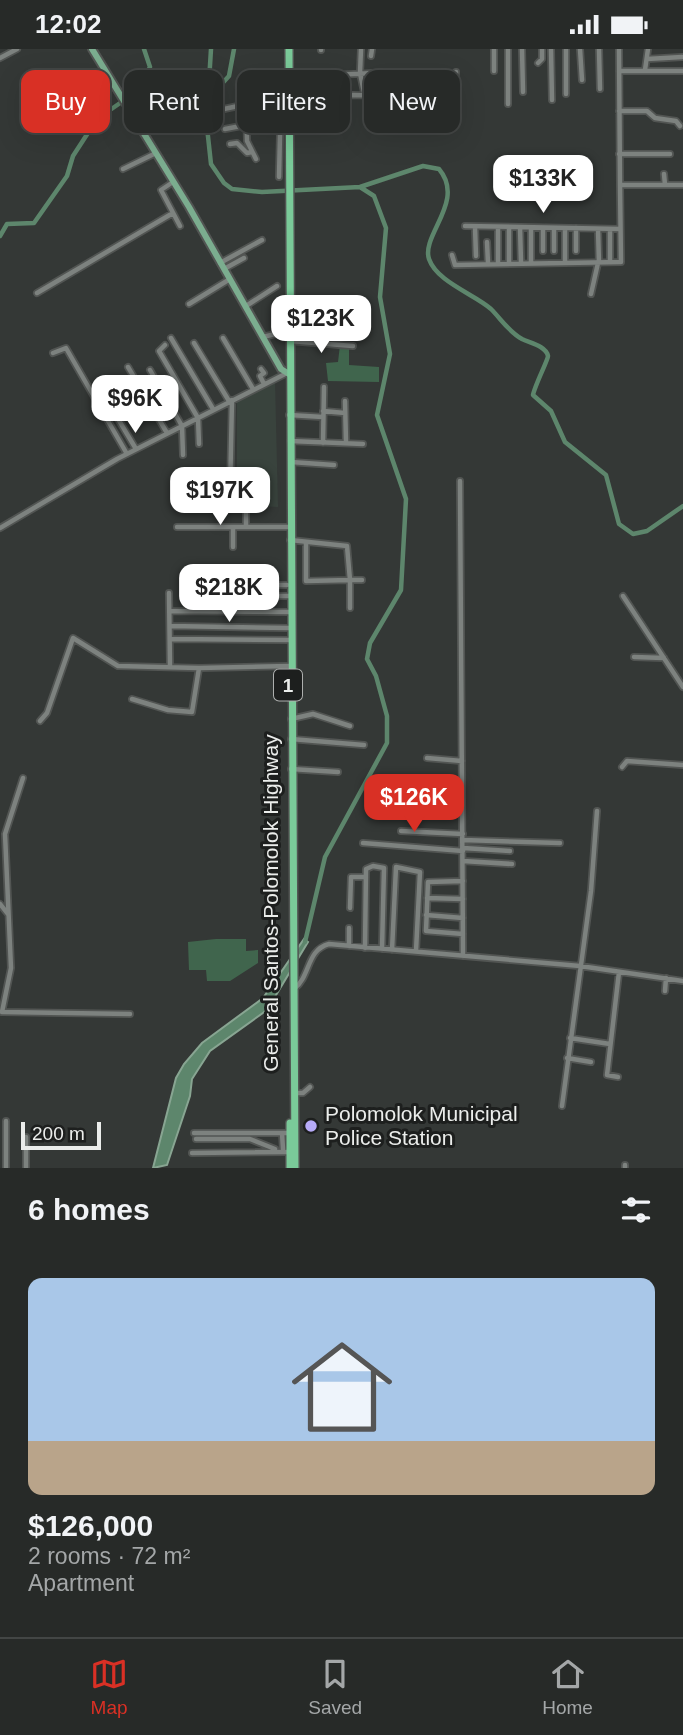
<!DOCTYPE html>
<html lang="en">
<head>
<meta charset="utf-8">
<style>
  body { margin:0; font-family:Helvetica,sans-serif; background:#333634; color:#f1f3f6; height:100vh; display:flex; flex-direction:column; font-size:26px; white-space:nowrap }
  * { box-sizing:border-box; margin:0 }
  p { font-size:23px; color:#a4a7a8 }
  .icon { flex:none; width:38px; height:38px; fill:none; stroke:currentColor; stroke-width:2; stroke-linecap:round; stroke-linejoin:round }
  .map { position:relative; height:1119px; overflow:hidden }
  .side { display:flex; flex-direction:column; background:#272a28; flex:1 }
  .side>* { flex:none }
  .top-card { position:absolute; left:21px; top:21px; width:642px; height:63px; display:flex; gap:14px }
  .scale { position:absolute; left:21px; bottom:18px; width:80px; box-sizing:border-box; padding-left:7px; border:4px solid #ebedeb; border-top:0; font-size:19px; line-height:24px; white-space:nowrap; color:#ebedeb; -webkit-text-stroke:5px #1d1f1e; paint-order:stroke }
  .price { position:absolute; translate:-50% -60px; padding:0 16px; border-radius:14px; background:#fff; color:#222; font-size:23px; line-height:46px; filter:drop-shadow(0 2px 4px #0008) }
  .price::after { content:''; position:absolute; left:50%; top:42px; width:21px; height:16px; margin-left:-10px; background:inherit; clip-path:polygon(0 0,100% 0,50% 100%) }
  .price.current { background:#d93025; color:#fff }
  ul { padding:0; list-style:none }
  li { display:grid; align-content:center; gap:14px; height:371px; padding:0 28px }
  li span { display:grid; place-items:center; height:217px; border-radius:14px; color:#555 }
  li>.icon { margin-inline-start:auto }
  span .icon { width:126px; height:126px; fill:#fffc; stroke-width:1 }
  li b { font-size:30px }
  h2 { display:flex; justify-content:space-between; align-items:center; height:84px; padding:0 28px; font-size:30px }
  .tag { padding:0 24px; border-radius:14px; background:#272a28; box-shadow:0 7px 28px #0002,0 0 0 2px #434645; font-size:24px; line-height:63px }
  .tag.current { background:#d93025; color:#fff }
  .status { display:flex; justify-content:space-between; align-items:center; height:49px; padding:0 35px; background:#272a28; direction:ltr }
  .status svg { height:19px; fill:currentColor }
  .tab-bar { display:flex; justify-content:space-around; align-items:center; height:98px; border-top:2px solid #434645; background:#272a28; font-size:19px; color:#a4a7a8 }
  .tab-bar a { display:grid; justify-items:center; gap:4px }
  .tab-bar .current { color:#d93025 }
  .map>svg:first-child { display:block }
  .built { fill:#39433d }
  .green { fill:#40654d }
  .water { fill:#5d866c; stroke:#88a592; stroke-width:2 }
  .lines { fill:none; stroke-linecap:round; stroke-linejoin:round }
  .river { stroke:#5d866c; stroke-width:4.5 }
  .minor-casing { stroke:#525553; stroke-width:8 }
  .major-casing { stroke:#525553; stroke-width:10 }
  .highway-casing { stroke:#525553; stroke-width:10 }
  .minor { stroke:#7d827f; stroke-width:4.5 }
  .major { stroke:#7bad8f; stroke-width:6 }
  .highway { stroke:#7aca99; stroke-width:7 }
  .poi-dot { fill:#b7abf8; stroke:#1d1f1e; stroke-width:2.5 }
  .labels { text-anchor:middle; stroke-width:6; stroke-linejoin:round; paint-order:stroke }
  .shield { fill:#1d1f1e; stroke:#adafae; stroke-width:2 }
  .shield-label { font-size:19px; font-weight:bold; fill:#ebedeb }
  .street-label { font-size:21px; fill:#ebedeb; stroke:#1d1f1e }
  .poi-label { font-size:21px; fill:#ebedeb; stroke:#1d1f1e; text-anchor:start }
</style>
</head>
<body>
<div class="status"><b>12:02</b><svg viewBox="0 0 49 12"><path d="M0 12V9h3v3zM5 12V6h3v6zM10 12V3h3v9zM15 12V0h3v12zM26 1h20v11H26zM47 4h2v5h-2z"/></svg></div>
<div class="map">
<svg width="683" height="1119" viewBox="0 0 683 1119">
  <rect width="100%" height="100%" fill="#343836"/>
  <path class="built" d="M275,332L278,458L237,456V350Z"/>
  <path class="green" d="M340,296H349V316L379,318V333L328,332L326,314L338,313Z
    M216,890H246V902L258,901V914L230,932H207L206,921H189L188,893Z"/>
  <path class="water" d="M304,890L308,893L267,961L210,1002L192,1030L190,1047L167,1116L153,1119L176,1029L184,1015L202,994L263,949Z"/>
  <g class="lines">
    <path class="river" d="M234,0L229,27L208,50L206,69L211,115L224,134L232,140L262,143L360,138L423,117L439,120C466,152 421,186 429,210C437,233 474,245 491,260C501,270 509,283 522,290C530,294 546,297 548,307C548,311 535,336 533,346L551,362L565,393L606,426L619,475L633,485L647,482L683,457
      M208,49L211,0
      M0,187L7,175L34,174L67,127L73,107L97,70L136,43L150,18L144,0
      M305,893L325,808L387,694V667L376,627L367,610L370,594L401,541L406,450L377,366L390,305L380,248L386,179L374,147L360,138"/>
    <defs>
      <path id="minor" d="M321,0V1
        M508,0V55
        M522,0L523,43
        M551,0L552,51
        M580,0L582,31
        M599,0L600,40
        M619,0L620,136H683
        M371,7L372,0
        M0,9L17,0
        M647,10L682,8
        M538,14L542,10V0
        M645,21L648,0
        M494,22V0
        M619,22H683
        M360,24L365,48
        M360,24L361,0
        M419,30L456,31
        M566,45V0
        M291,49L353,46L450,49L454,46L456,23
        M310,49L312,27L396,23
        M246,56L247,92L256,110
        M224,60L252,54L263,46L283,41
        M619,62H647L655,69L676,72L680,77
        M225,80L246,76
        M230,95L237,94L247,104L252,103
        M619,105H670
        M123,120L156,104
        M664,125L665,136
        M279,128L281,42
        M173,133L161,141L180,177
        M465,177L620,180
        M475,178L476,207
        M498,178V214
        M520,178L521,213
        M531,179V214
        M554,179V202
        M576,179V202
        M598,180L599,214
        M610,180V213
        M487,193L488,214
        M543,202V179
        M452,206L455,216L621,213L620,136
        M220,214L262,191
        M509,214V178
        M565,214V179
        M224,220L244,209
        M37,244L173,164
        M591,245L598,214
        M189,255L230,230
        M246,257L277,237
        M263,288L287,282
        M171,289L213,360
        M223,289L253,340
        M290,292L353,297
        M194,294L229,352
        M165,296L159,302L198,369
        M53,304L66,299L127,405
        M128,318L167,384
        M261,320L264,324L260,327L264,335
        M150,321L182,377
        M345,352L346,393
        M108,353L136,400
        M323,362L345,364
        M289,366L323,368
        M198,369L199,395
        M182,377L183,406
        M290,392L363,395
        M323,394L324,338
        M291,413L334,416
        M460,432L463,907
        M230,444L232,351
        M177,478H233
        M246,478H288
        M0,479L117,410L287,324
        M290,491L347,497L350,531L306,532V494
        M233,498V478H246V464
        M193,536H287
        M169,544L170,617
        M209,547H290
        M623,547L683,638
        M350,559V531H362
        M170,562L290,563
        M190,562V546
        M170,577L290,579
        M170,590L290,591
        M634,608L664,609
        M132,650L168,661L192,663L199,619L290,617
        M291,670L313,665L350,677
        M40,672L47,664L73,589L118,617L199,619
        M291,690L364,696
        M427,709L462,712
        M622,718L627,712L683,716
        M291,720L338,723
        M401,782L463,785
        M463,791L560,794
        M363,794L463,802
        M463,799L510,802
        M463,812L512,815
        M427,849L463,850
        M0,855L8,865
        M350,859L351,828H366
        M426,866L463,869
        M463,885L426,882L428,833L463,832
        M349,897V879
        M365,899L366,820L373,817L384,819L382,900
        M392,901L396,818L420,823L416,902
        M294,940C311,927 306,901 329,895L580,917L683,932
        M665,942L666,929
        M2,963L11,919L5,785L23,729
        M2,963L130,965
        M570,989L610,995
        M567,1009L591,1013
        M618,1028L607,1026L619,923
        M294,1044H303L310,1038
        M562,1057L591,842L597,762
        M194,1084H290
        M282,1084L283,1100
        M196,1090H250L275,1100
        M192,1104L290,1103
        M6,1119V1072
        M26,1119V1088
        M625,1119V1116"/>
      <path id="major" d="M92,0L189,158L281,320L289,325"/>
      <path id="highway" d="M289,0L295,1119
        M290,1074V1119"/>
    </defs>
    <use href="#minor" class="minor-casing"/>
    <use href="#major" class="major-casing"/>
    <use href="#highway" class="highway-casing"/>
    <use href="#minor" class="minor"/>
    <use href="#major" class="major"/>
    <use href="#highway" class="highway"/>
  </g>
  <circle class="poi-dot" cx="311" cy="1077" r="7"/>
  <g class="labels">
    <rect class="shield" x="274" y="620.5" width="28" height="31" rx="5"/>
    <g class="shield-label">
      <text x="288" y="643">1</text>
    </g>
    <g class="street-label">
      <text transform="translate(271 854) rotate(-90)" y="7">General Santos-Polomolok Highway</text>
    </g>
    <g class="poi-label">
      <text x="325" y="1072">Polomolok Municipal<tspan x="325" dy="24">Police Station</tspan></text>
    </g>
  </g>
</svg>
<div class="scale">200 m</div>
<b class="price" style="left:543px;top:166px">$133K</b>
<b class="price" style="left:321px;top:306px">$123K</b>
<b class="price" style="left:135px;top:386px">$96K</b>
<b class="price" style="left:220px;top:478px">$197K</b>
<b class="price" style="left:229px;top:575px">$218K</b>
<b class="price current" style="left:414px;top:785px">$126K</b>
<div class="top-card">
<a class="tag current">Buy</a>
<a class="tag">Rent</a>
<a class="tag">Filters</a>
<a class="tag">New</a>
</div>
</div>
<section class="side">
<h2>6 homes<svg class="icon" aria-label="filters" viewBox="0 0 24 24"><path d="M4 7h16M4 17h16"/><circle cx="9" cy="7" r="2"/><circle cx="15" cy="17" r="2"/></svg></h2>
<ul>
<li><span style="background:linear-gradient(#a9c7e8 75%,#b9a48a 0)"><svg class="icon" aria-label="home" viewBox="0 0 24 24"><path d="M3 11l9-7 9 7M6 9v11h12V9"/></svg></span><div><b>$126,000</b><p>2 rooms · 72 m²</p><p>Apartment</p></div></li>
</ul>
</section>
<nav class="tab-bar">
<a class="current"><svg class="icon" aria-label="map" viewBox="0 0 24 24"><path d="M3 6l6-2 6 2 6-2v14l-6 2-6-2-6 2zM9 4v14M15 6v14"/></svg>Map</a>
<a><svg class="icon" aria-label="saved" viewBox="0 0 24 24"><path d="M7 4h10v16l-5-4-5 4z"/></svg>Saved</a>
<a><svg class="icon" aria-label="home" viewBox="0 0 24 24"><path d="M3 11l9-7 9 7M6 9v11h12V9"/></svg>Home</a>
</nav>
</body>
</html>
